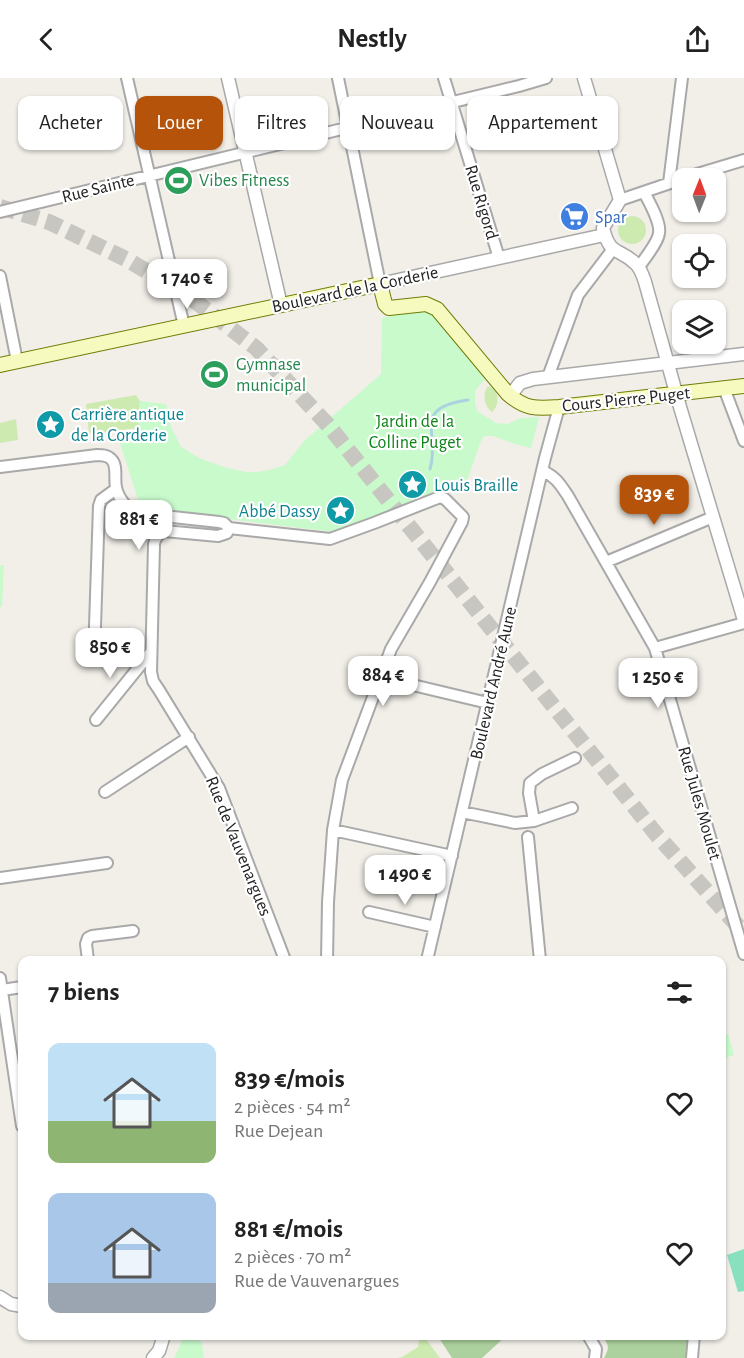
<!DOCTYPE html>
<html lang="fr">
<head>
<meta charset="utf-8">
<style>
  body { margin:0; font-family:"Alegreya Sans",sans-serif; background:#f6f6f6; color:#222; height:100vh; display:flex; flex-direction:column; font-size:22px; white-space:nowrap }
  * { box-sizing:border-box; margin:0 }
  p { font-size:20px; color:#767676 }
  .icon { flex:none; width:33px; height:33px; fill:none; stroke:currentColor; stroke-width:2; stroke-linecap:round; stroke-linejoin:round }
  .map { position:relative; flex:1; overflow:hidden }
  .drawer { position:absolute; left:18px; top:878px; width:708px; height:384px; display:flex; flex-direction:column; background:#fff; border-radius:12px; box-shadow:0 2px 4px #0004 }
  .drawer>* { flex:none }
  .hud { position:absolute; left:18px; top:18px; width:708px; height:54px; display:flex; gap:12px }
  .needle { width:39px; rotate:1deg }
  .controls { position:absolute; left:672px; top:90px; display:grid; gap:12px }
  .controls a { display:grid; place-items:center; width:54px; height:54px; border-radius:12px; background:#fff; box-shadow:0 2px 4px #0004; font-size:30px }
  .price { position:absolute; translate:-50% -51px; padding:0 14px; border-radius:12px; background:#fff; color:#222; font-size:20px; line-height:39px; filter:drop-shadow(0 2px 3px #0008) }
  .price::after { content:''; position:absolute; left:50%; top:36px; width:18px; height:14px; margin-left:-9px; background:inherit; clip-path:polygon(0 0,100% 0,50% 100%) }
  .price.on { background:#b45309; color:#fff }
  ul { padding:0; list-style:none }
  li { display:flex; align-items:center; gap:18px; height:150px; padding:0 30px }
  li span { display:grid; place-items:center; flex:none; width:168px; height:120px; border-radius:12px; color:#555 }
  li>.icon { margin-inline-start:auto }
  span .icon { width:72px; height:72px; fill:#fffc; stroke-width:1 }
  li b { font-size:26px }
  h2 { display:flex; justify-content:space-between; align-items:center; height:72px; padding:0 30px; font-size:26px }
  .chip { padding:0 21px; border-radius:12px; background:#fff; box-shadow:0 2px 4px #0004; font-size:21px; line-height:54px }
  .chip.on { background:#b45309; color:#fff }
  header { display:flex; justify-content:space-between; align-items:center; height:78px; padding:0 30px; background:#fff; font-size:27px; font-weight:700 }
  .map>svg:first-child { display:block }
  .grass { fill:#cdebb0 }
  .forest { fill:#add19e }
  .park { fill:#c8facc }
  .pitch { fill:#88e0be }
  .lines { fill:none; stroke-linecap:round; stroke-linejoin:round }
  .stream { stroke:#aad3df; stroke-width:3 }
  .trunk-tunnel { stroke:#c8c6c1; stroke-width:16; stroke-dasharray:16 8; stroke-linecap:butt }
  .minor-casing { stroke:#a9a9a9; stroke-width:14 }
  .tertiary-casing { stroke:#a9a9a9; stroke-width:15 }
  .secondary-casing { stroke:#707d05; stroke-width:16 }
  .minor { stroke:#fff; stroke-width:10 }
  .tertiary { stroke:#fff; stroke-width:12 }
  .secondary { stroke:#f7fabf; stroke-width:14 }
  .labels { text-anchor:middle; stroke-width:4.5; stroke-linejoin:round; paint-order:stroke }
  .leisure-label { font-size:18px; fill:#27864d; stroke:#fff; text-anchor:start }
  .street-label { font-size:18px; fill:#222; stroke:#fff }
  .shop-label { font-size:18px; fill:#366cbe; stroke:#fff; text-anchor:start }
  .culture-label { font-size:18px; fill:#0d838f; stroke:#fff; text-anchor:start }
  .park-label { font-size:18px; fill:#0c8416; stroke:#fff }
</style>
</head>
<body>
<header><svg class="icon" aria-label="back" viewBox="0 0 24 24"><path d="M15 5l-7 7 7 7"/></svg>Nestly<svg class="icon" aria-label="share" viewBox="0 0 24 24"><path d="M12 15V3M7 8l5-5 5 5M5 13v7h14v-7"/></svg></header>
<div class="map">
<svg width="744" height="1280" viewBox="0 0 744 1280">
  <rect width="100%" height="100%" fill="#f2efe9"/>
  <path class="grass" d="M528,36L532,55L493,63L489,45Z
    M618 152a14 14 0 1 1 28 0a14 14 0 1 1-28 0Z
    M488,308C500,312 500,327 492,334C484,328 482,316 488,308Z
    M136,317L140,323L138,350L89,356L86,326Z
    M16,341L18,362L0,365V345Z
    M420,1257H423L440,1280H397L402,1279L418,1269Z"/>
  <path class="forest" d="M437,1257H507L482,1280H452Z
    M601,1257H689L687,1280H604C610,1269 609,1267 601,1257Z"/>
  <path class="park" d="M418,231L426,232L433,236L486,300L475,313V325L477,333L496,345L508,346L521,340L539,339L531,370L515,366L493,358H484L481,363L464,411L459,406L333,454L154,432L143,430L139,425L119,362L137,359L140,323L166,326L171,349L181,369L199,380L224,389L246,394H256L269,392L285,387L305,362L381,296L382,240Z
    M0,487H4L2,529H0Z
    M728,956L734,977L722,981V957Z
    M182,1257H195L202,1266L204,1280H174L180,1268Z"/>
  <path class="pitch" d="M744,1171V1213L738,1214L727,1177Z"/>
  <g class="lines">
    <path class="stream" d="M430,391C441,355 410,330 468,322"/>
    <path class="trunk-tunnel" d="M0,129L49,144L128,182L191,220L256,270L328,347L656,756L744,855"/>
    <defs>
      <path id="minor" d="M127,0L184,248
        M338,0L380,206
        M444,0L499,180
        M684,100L744,82
        M669,105L682,0
        M620,122L682,101
        M0,134L519,8L546,0
        M639,189C644,181 658,165 659,155C661,144 649,124 644,114
        M0,198L17,283
        M548,299L578,217L613,171
        M724,310L744,363
        M0,389L97,377C102,377 107,377 111,381C118,387 114,401 116,409C118,420 127,431 136,435L219,444L224,445L229,450
        M543,393C556,399 560,406 568,418L655,570L744,876
        M229,450L330,461L374,445L440,419L445,421L463,439L462,444L430,504L391,571L342,702L333,752L328,824L327,882
        M229,450L227,455L218,458L164,453C158,456 155,460 154,466L151,594L153,603L159,612L219,710L285,882
        M606,484L713,439
        M655,570L744,545
        M94,578L99,428L101,422L116,411
        M379,599L488,625
        M96,642L151,574
        M105,714L189,659
        M462,734L515,745L534,743L572,730
        M534,743L529,715L530,705L542,696L575,680
        M333,752L452,778
        M528,759L540,882
        M0,800L107,785
        M369,834L435,849
        M88,882L86,866L88,860L92,858L133,853
        M427,882L545,380L559,329
        M0,900L22,1048
        M2,912L22,909
        M588,1257L596,1271L595,1280
        M692,1280L694,1257"/>
      <path id="tertiary" d="M228,0L281,227
        M584,0L620,122L603,150C610,179 619,169 636,186C641,191 643,198 645,204L680,329L744,542
        M380,206L604,157
        M510,318L520,305L533,301L744,276
        M0,1219L11,1226L22,1228
        M153,1280L159,1273L164,1257"/>
      <path id="secondary" d="M0,287L380,206L385,226L389,230L426,226L437,231L508,316C525,331 536,331 559,329L744,308"/>
    </defs>
    <use href="#minor" class="minor-casing"/>
    <use href="#tertiary" class="tertiary-casing"/>
    <use href="#secondary" class="secondary-casing"/>
    <use href="#minor" class="minor"/>
    <use href="#tertiary" class="tertiary"/>
    <use href="#secondary" class="secondary"/>
  </g>
  <defs>
    <symbol id="stadium-disc" viewBox="-11 -11 22 22"><circle r="9.5" fill="#2e9e5b" stroke="#fff"/><path d="M0-5a6.5 5 0 1 0 0 10a6.5 5 0 1 0 0-10ZM-3.5-1.8h7v3.6h-7Z" fill="#fff"/></symbol>
    <symbol id="supermarket-disc" viewBox="-11 -11 22 22"><circle r="9.5" fill="#3f7fe0" stroke="#fff"/><path d="M-6-5.5h2.5l.6 2H6L4.5 2H-2.5L-4.4-4H-6ZM-1.5 3.2a1.3 1.3 0 1 0 .1 0ZM3 3.2a1.3 1.3 0 1 0 .1 0Z" fill="#fff"/></symbol>
    <symbol id="sight-disc" viewBox="-11 -11 22 22"><circle r="9.5" fill="#0f9aa8" stroke="#fff"/><path d="M0-6L1.8-2.2L6-1.7L2.9 1.2L3.7 5.4L0 3.3L-3.7 5.4L-2.9 1.2L-6-1.7L-1.8-2.2Z" fill="#fff"/></symbol>
  </defs>
  <g fill-rule="evenodd">
    <use href="#stadium-disc" x="162" y="86" width="33" height="33"/>
    <use href="#supermarket-disc" x="558" y="122" width="33" height="33"/>
    <use href="#stadium-disc" x="198" y="280" width="33" height="33"/>
    <use href="#sight-disc" x="34" y="330" width="33" height="33"/>
    <use href="#sight-disc" x="396" y="390" width="33" height="33"/>
    <use href="#sight-disc" x="324" y="416" width="33" height="33"/>
  </g>
  <g class="labels">
    <g class="leisure-label">
      <text x="199" y="108">Vibes Fitness</text>
      <text x="236" y="292">Gymnase<tspan x="236" dy="21">municipal</tspan></text>
    </g>
    <g class="street-label">
      <text transform="translate(98 110) rotate(-14)" y="6">Rue Sainte</text>
      <text transform="translate(482 124) rotate(73)" y="6">Rue Rigord</text>
      <text transform="translate(355 211) rotate(-12)" y="6">Boulevard de la Corderie</text>
      <text transform="translate(626 321) rotate(-6)" y="6">Cours Pierre Puget</text>
      <text transform="translate(493 605) rotate(-77)" y="6">Boulevard André Aune</text>
      <text transform="translate(700 725) rotate(74)" y="6">Rue Jules Moulet</text>
      <text transform="translate(239 768) rotate(68)" y="6">Rue de Vauvenargues</text>
    </g>
    <g class="shop-label">
      <text x="595" y="145">Spar</text>
    </g>
    <g class="culture-label">
      <text x="71" y="342">Carrière antique<tspan x="71" dy="21">de la Corderie</tspan></text>
      <text x="434" y="413">Louis Braille</text>
      <text x="320" y="439" text-anchor="end">Abbé Dassy</text>
    </g>
    <g class="park-label">
      <text x="415" y="349">Jardin de la<tspan x="415" dy="21">Colline Puget</tspan></text>
    </g>
  </g>
</svg>
<div class="controls">
<a><svg class="needle" viewBox="-14 -14 28 28"><path d="M0-13l5 13h-10z" fill="#e53935"/><path d="M0 13l5-13h-10z" fill="#767676"/></svg></a>
<a><svg class="icon" aria-label="locate" viewBox="0 0 24 24"><circle cx="12" cy="12" r="6"/><path d="M12 2v4M12 18v4M2 12h4M18 12h4"/></svg></a>
<a><svg class="icon" aria-label="layers" viewBox="0 0 24 24"><path d="M12 4l9 5-9 5-9-5zM3 14l9 5 9-5"/></svg></a>
</div>
<b class="price" style="left:187px;top:232px">1 740 €</b>
<b class="price on" style="left:654px;top:448px">839 €</b>
<b class="price" style="left:139px;top:473px">881 €</b>
<b class="price" style="left:110px;top:601px">850 €</b>
<b class="price" style="left:383px;top:629px">884 €</b>
<b class="price" style="left:658px;top:631px">1 250 €</b>
<b class="price" style="left:405px;top:828px">1 490 €</b>
<div class="hud">
<a class="chip">Acheter</a>
<a class="chip on">Louer</a>
<a class="chip">Filtres</a>
<a class="chip">Nouveau</a>
<a class="chip">Appartement</a>
</div>
<section class="drawer">
<h2>7 biens<svg class="icon" aria-label="filters" viewBox="0 0 24 24"><path d="M4 7h16M4 17h16"/><circle cx="9" cy="7" r="2"/><circle cx="15" cy="17" r="2"/></svg></h2>
<ul>
<li><span style="background:linear-gradient(#bfe0f5 65%,#8fb573 0)"><svg class="icon" aria-label="home" viewBox="0 0 24 24"><path d="M3 11l9-7 9 7M6 9v11h12V9"/></svg></span><div><b>839 €/mois</b><p>2 pièces · 54 m²</p><p>Rue Dejean</p></div><svg class="icon" aria-label="heart" viewBox="0 0 24 24"><path d="M12 20l-8-8c-3-5 5-10 8-4 3-6 11-1 8 4z"/></svg></li>
<li><span style="background:linear-gradient(#a9c7e8 75%,#9aa5b1 0)"><svg class="icon" aria-label="home" viewBox="0 0 24 24"><path d="M3 11l9-7 9 7M6 9v11h12V9"/></svg></span><div><b>881 €/mois</b><p>2 pièces · 70 m²</p><p>Rue de Vauvenargues</p></div><svg class="icon" aria-label="heart" viewBox="0 0 24 24"><path d="M12 20l-8-8c-3-5 5-10 8-4 3-6 11-1 8 4z"/></svg></li>
</ul>
</section>
</div>
</body>
</html>
